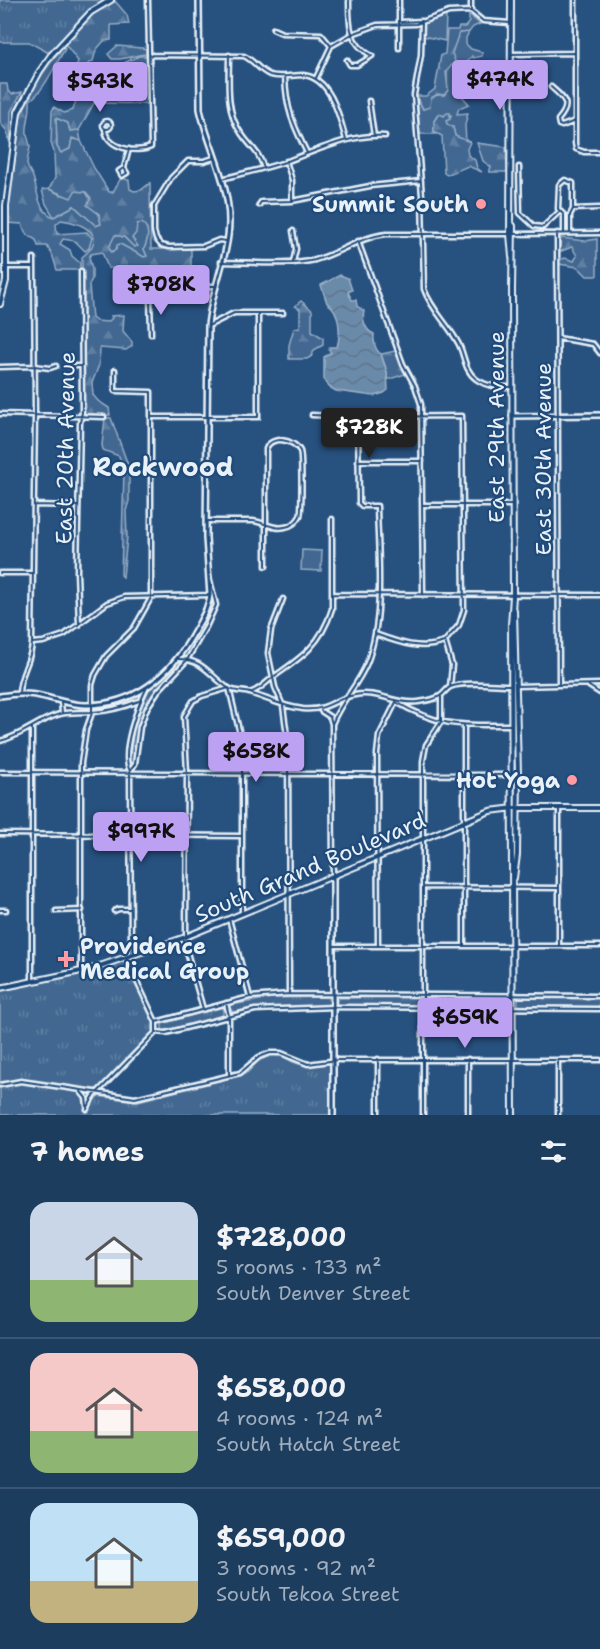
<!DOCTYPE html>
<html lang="en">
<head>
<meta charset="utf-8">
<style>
  body { margin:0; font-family:"Shantell Sans",sans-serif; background:#2a4868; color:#f1f3f6; height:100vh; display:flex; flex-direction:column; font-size:22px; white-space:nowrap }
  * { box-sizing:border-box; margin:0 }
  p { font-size:20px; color:#a0aebd }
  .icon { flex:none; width:33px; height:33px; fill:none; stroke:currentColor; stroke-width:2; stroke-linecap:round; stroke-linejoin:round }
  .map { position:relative; height:1115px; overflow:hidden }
  .panel { display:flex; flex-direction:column; background:#1d3d5f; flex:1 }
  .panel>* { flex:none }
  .price { position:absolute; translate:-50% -51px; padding:0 14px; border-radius:6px; background:#bca0f2; color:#111; font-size:20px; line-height:39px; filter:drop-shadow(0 2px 3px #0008) }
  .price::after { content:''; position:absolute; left:50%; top:36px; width:18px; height:14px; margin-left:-9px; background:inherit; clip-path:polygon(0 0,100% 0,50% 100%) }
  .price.active { background:#222; color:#fff }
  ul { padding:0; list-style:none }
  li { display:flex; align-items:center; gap:18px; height:150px; padding:0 30px }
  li+li { border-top:2px solid #3b5674 }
  li span { display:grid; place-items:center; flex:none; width:168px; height:120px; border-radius:18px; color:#555 }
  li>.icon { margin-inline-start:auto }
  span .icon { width:72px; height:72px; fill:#fffc; stroke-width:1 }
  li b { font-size:26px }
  h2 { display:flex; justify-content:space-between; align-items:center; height:72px; padding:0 30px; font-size:26px }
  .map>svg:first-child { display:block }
  .grass { fill:#436891; stroke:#96acc4; stroke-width:1.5 }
  .forest { fill:url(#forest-firs); stroke:#96acc4; stroke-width:1.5; fill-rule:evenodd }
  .park { fill:url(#park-tufts); stroke:#96acc4; stroke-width:1.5 }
  .water { fill:url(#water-waves); stroke:#9db3c9; stroke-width:1.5 }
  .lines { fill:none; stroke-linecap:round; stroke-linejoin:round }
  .minor-casing { stroke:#e8f1f8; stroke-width:7 }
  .tertiary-casing { stroke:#e8f1f8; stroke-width:8 }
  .secondary-casing { stroke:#e8f1f8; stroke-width:8 }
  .minor { stroke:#1f4a7a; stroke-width:2 }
  .tertiary { stroke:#1f4a7a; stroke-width:3 }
  .secondary { stroke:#1f4a7a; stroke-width:4 }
  .poi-dot { fill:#ff9aa2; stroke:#1f4a7a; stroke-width:2 }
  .labels { text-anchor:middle; stroke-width:4.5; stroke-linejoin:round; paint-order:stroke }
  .poi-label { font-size:22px; font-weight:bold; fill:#e8f1f8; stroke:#1f4a7a; text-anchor:end }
  .street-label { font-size:22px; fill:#e8f1f8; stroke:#1f4a7a }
  .quarter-label { font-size:26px; font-weight:bold; fill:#e8f1f8; stroke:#1f4a7a }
</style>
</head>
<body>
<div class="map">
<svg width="600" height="1115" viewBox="0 0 600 1115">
  <defs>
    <pattern id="forest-firs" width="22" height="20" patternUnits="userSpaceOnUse" patternTransform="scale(1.5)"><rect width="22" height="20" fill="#436891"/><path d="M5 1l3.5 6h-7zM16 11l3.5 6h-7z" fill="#5e7ea1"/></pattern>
    <pattern id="park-tufts" width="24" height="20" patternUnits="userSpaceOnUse" patternTransform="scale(1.5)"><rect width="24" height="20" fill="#436891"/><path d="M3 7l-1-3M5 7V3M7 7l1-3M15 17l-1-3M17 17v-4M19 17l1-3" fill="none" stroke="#5e7ea1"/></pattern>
    <pattern id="water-waves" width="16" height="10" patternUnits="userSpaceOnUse" patternTransform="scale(1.5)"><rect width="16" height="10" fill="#6b8aaa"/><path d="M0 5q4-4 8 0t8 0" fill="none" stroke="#5e7388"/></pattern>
  </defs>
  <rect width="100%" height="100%" fill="#27517f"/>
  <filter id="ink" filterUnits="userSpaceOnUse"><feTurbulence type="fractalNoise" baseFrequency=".0167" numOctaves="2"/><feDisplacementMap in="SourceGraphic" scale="12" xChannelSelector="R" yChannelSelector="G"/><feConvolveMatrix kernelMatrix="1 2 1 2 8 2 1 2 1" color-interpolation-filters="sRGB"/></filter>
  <g filter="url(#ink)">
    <path class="grass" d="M446,16L445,41L423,36L424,23Z
      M469,32L466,38V44L471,49L482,52V56L473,58L472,56L466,62L468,63L467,83L462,96L469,104L459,108L457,114L468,113L465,125L466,142L455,136L453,127L447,125L446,121L450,119L451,115L437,116L434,121V132L436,134H420L417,99L423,109C429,100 433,93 444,95L448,90C444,71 451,51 459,33Z
      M56,118L68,123L70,131L79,130L81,141L72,139L70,149L61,153L57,147Z
      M49,189L61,195L75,191L86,192L99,214L101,224L96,226L74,206L54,217L46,204L42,190Z
      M142,223C151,229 148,240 144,249L147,256L144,257L120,244L116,250L111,252L109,247L114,235L124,237L134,247L137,246L132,238L137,224Z
      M302,550L322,551L321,571L301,570Z"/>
    <path class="forest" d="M115,1L127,15L129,24L111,25V40L104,41L96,50L93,61L85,66L76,77L74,76L78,61L65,44L92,14Z
      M469,15L480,24L473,27L469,32L459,33L452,53L455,61L446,72L448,90L444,95L438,94L431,98L430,107L423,109L417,96H426L435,89L441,55L445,54L447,30H458L459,27H465L469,22Z
      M117,46L142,48L146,49V54C134,55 125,60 112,59L108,54Z
      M62,47L65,49C56,63 43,93 30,100C31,111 28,117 27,128C26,134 29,141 30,146C30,149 27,159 27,164C28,170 31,172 33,177C38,191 37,211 54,217L74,206L96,226L101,224L99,214L87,205L91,198L86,192L75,191L71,198L49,189L55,178L54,152L51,143L52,111L54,107L64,113L73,110L78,94L88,97L99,96L108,80L116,82V87L113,88L126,90L121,77L126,73L124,63L139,56H147V104L94,103L79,130L70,131L68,123L56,118L57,147L61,153L70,149L72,138L81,141L94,168L109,192H113L121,178L129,180L130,189L134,191L141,190L150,183L151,249H191V267H146V269L108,268L102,252L91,254L89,257L92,269V279L89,285L92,318L96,321L108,322L112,318L111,316L124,315L123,331L132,342V346L126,350L100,348L99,365L92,383L93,395L98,401L109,408L110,415H87L84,412L82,257C109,236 84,223 61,220L56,224L57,234L87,232L92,238L89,248L85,251L75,241L63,239L60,244L70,250L72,256L80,263V270H57L52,254L47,246H38L36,240L26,234L22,224L7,223L21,114L38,80ZM142,223C151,229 148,240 144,249L147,256L144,257L120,244L117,245L116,250L111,252L109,247L115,235L124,237L134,247L138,246L132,238L136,233L137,224Z
      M0,84H7L8,91L12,94L22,92L11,111L10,144L7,131L0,123Z
      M447,113H450V119L446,121L447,124L453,127L455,136L470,142L467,149L468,155L475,160L477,168L482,172L468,166L447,175L444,173L442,136L434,132V121L440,114L444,116Z
      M477,143L506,147L507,172H489L491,167L483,161Z
      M561,238L585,241L597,239V276H587L578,267L559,264V260L565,258L574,261L577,256L572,247L559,252Z
      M301,301L312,310V331L323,338V345L314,350L312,356L307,359H289V345L294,328L300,327V309L295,306Z
      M395,351L405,374L387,380V372L381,354Z
      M105,418H111L129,468V501L126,511L127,537L123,577L121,575L124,471L119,456L103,450L102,445Z"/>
    <path class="park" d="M0,0H105L83,16L49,53L29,42H0Z
      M181,663C177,673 164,681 157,690C140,712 135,740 133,766L131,768L129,767L134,727L148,689Z
      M124,961L152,1018L156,1030L98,1091L97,1096L138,1101L242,1075L248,1072L259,1060L272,1055L282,1056L293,1062L306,1066L330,1064L331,1115H0V991L90,972Z
      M327,997L330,1002L327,1006L253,1008L233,1012L229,1007L231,1005L271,998Z
      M416,997L420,1002L415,1006H339L336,1002L339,998Z
      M597,997L600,1000L598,1007H518V998Z
      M429,998H508L509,1005L429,1007L424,1002L425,999Z
      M220,1007L223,1008V1015L164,1032L162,1031V1024Z"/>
    <path class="water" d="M340,275L348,278L352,290L348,292L352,300H356L357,306L364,311C362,319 365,331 374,334C373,341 375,350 381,354L387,372L388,390L384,393L374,396L336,391L329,387L324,379V357L331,353L329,350L330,347H337C341,334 340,310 327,303L321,285Z"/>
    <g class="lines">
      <defs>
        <path id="minor" d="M399,0V48
          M471,0V11
          M575,0V143L576,149L584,152H600
          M422,21L421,55L414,95L422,196L424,289C431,309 447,323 457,341C465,353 463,369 476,379C487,387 499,387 512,387
          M401,22L422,21
          M273,29L282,33L321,34L331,46
          M511,54L574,53
          M150,55L244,56C254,60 259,71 270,75C280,78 292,75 303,75C331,77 340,118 346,140
          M229,55C229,80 225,112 241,133C251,148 258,150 264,168
          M347,60L350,65H357L372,56C348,43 349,24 349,0
          M285,76C286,109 293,124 307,153
          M316,78L331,46L352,34L377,25L416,24L449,12L471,11L483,21L510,23
          M551,87C565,99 572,104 558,120L559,125L562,126L575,121
          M369,101L374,136
          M103 125a4 4 0 1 1 8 0a4 4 0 1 1-8 0Z
          M105,129C106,148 136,154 151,147L148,0
          M214,158L204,161H188L171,178L154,206V231L156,239L161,245L169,247L204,246L219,240L226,241
          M286,161L292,180V201
          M519,167L520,213L534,226L543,227L559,212
          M124,168L127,173L122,176L119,171L124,168L129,149
          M222,179C243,173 264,169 285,162C318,150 350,134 385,136
          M259,205L261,202L292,201L370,186L421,181
          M573,209L600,208
          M557,233L559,685
          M564,233V215L558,209L559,185L565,180L573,183V209L570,215V233
          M513,234L600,233
          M358,241L403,364L415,386L421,404L423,595
          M221,262C247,262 291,266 315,260C340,253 360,237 386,234H510
          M293,262L296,249L293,231
          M6,267H33
          M117,294L143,299L150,298L166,288L182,286H215
          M150,298L151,334
          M208,326L234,313H283
          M558,338L593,344L600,353
          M70,366H82
          M0,367L34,366L50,368L56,366
          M0,414L104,417
          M312,415L354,417L462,416L464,610L459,625L445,641L452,665L450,687
          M152,417H258V313
          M358,461H422
          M34,505L78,506
          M422,505H512
          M206,521H253C264,522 274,530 285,527C291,526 297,522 300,516C302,512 302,456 300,451C294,439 271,435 266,449V566
          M0,573H33
          M332,594L600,595
          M283,599L271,630L268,653L275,687L283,706L288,743L289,994
          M79,625L77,572L80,423L82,412L81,271
          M375,634C397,642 420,651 444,642
          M32,643L43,642L64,635L107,603L124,597L210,595
          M178,659C203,659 210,676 228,688C234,692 244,691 250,693C268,699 284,707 303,709C329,711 333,699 355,695C377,690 396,705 418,702C425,701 434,700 440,696C444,694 446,689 450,687C464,681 495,685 510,685
          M516,686L600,684
          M589,686L600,693
          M229,688L239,730L242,757V912
          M249,693C260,690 264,684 272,678C301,658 321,645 332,609V519
          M19,694C19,674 31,663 32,643L35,415L34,258
          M61,702L62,713
          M321,711L330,717L332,724
          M464,725V946
          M32,727V981
          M0,741C22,736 38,720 60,714C71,711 82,713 93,712C109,711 124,707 139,701
          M130,771L135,764L140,727L147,708L158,691L187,660L206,627L216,605L209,576
          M0,772L510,775
          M0,834L242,836
          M333,874L332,724C341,701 358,685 367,663C385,617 378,555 377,506H362L359,503L358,416
          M423,887L558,888
          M0,910H6
          M56,911L82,910
          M114,911L119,909H131
          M229,919L250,997
          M186,936L187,772L184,716L193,701L202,696L229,688
          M183,938L203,1009
          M378,945L377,754L379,736L396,702C441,728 462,725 512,725
          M333,946H600
          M559,946V808
          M131,955L130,771C120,753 138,705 147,687
          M126,958L156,1022V1032
          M81,971V763L86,730L92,713V685L95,675L106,656L134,628L151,598V392L115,391V370
          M226,1003L229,1016V1075
          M156,1022L250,997L289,994L600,996
          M156,1032L166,1033L255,1010L335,1007L600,1009
          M378,1059V1115
          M0,1085L21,1081L135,1098L240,1073L259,1057L270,1053H281L308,1064L337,1060H600
          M81,1092L86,1098L87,1106
          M87,1109L93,1097L156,1032
          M423,1115V761L426,745L441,722V697
          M468,1115V1059
          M558,1115V1061"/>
        <path id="tertiary" d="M512,416L600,415
          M0,696C12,694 24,693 36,695C53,698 68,705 86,705C138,705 173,672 196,629C202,618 209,607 210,595L206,538L208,326C211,290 229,256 229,221C229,182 208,146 200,109L199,0
          M333,877V1115"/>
        <path id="secondary" d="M511,0L510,234L512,257
          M511,223L513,226L512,289L513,596L511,625L513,1115
          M0,304L6,281V206L18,112L40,71L51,55L91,12L111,0
          M514,878L517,855L518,773L514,610
          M0,988L91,969L183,938L490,811L514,808H600"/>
      </defs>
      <use href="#minor" class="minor-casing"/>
      <use href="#tertiary" class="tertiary-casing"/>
      <use href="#secondary" class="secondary-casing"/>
      <use href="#minor" class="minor"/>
      <use href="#tertiary" class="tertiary"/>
      <use href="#secondary" class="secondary"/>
    </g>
  </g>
  <g class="poi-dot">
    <circle cx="481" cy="204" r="6"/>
    <circle cx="572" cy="780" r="6"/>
    <path d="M63 950h6v6h6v6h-6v6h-6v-6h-6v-6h6z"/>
  </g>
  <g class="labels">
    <g class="poi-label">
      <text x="469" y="212">Summit South</text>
      <text x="560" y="788">Hot Yoga</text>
      <text x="80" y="954" text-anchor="start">Providence<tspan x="80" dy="25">Medical Group</tspan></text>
    </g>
    <g class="street-label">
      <text transform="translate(496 427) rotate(-90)" y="8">East 29th Avenue</text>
      <text transform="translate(65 448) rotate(-89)" y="8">East 20th Avenue</text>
      <text transform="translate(543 459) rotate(-90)" y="8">East 30th Avenue</text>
      <text transform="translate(310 867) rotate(-23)" y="8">South Grand Boulevard</text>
    </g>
    <g class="quarter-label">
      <text x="163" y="476">Rockwood</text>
    </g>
  </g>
</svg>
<b class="price" style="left:500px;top:111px">$474K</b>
<b class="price" style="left:100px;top:113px">$543K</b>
<b class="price" style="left:161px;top:316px">$708K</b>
<b class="price active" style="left:369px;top:459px">$728K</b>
<b class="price" style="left:256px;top:783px">$658K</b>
<b class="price" style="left:141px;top:863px">$997K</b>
<b class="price" style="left:465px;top:1049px">$659K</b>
</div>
<section class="panel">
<h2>7 homes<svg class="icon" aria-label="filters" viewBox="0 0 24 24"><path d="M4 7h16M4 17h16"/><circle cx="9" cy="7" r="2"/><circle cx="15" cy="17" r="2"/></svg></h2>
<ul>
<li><span style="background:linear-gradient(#c9d6e8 65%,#8fb573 0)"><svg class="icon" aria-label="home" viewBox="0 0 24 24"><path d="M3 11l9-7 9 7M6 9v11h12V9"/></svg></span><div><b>$728,000</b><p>5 rooms · 133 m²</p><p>South Denver Street</p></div></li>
<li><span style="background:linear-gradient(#f6c9c9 65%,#8fb573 0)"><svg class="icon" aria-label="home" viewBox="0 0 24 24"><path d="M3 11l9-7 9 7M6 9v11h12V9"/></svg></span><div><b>$658,000</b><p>4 rooms · 124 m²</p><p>South Hatch Street</p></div></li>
<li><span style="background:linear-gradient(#bfe0f5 65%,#c2b280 0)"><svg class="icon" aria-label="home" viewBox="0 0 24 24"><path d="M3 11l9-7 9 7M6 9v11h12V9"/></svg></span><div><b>$659,000</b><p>3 rooms · 92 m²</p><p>South Tekoa Street</p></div></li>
</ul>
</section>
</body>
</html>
